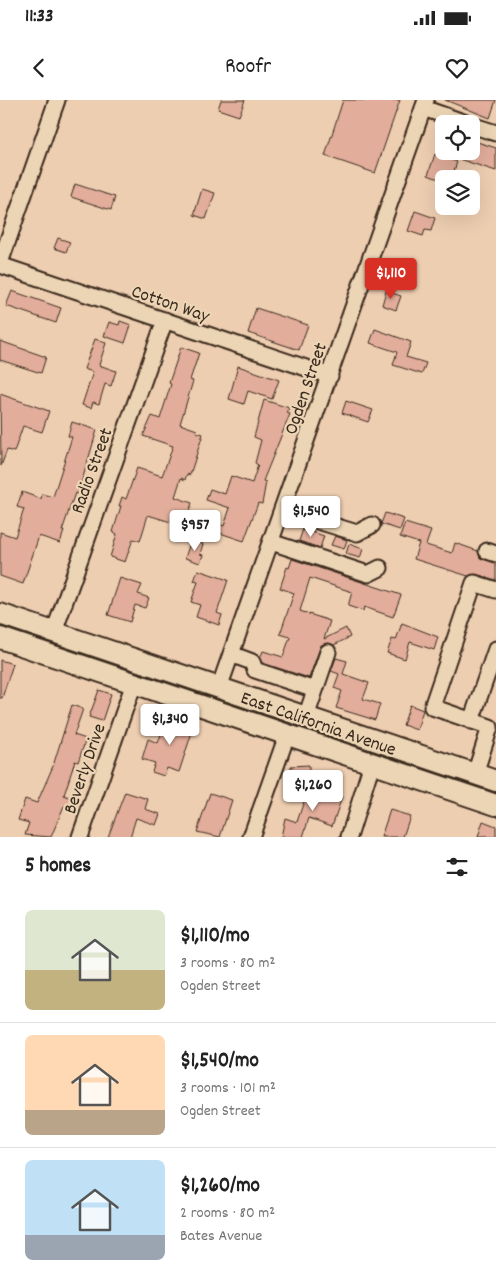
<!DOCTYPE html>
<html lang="en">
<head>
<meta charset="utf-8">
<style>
  body { margin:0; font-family:Dekko,sans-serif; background:#f6f6f6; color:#222; height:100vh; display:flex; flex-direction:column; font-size:19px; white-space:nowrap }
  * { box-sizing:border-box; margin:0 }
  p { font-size:16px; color:#767676 }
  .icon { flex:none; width:28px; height:28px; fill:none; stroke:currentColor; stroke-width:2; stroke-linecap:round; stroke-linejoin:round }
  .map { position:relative; height:737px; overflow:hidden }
  .details { display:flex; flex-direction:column; background:#fff; flex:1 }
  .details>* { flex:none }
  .tools { position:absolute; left:435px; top:15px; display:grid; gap:10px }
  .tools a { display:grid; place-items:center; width:45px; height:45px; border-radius:8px; background:#fff; box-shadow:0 5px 20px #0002; font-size:25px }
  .price { position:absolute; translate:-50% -42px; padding:0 11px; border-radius:5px; background:#fff; color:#222; font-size:16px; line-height:32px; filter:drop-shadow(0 1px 2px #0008) }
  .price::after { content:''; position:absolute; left:50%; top:30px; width:15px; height:11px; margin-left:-8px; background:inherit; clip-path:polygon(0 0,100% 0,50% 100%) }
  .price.active { background:#d93025; color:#fff }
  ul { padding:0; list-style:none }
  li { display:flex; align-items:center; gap:15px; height:125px; padding:0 25px }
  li+li { border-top:1px solid #e0e0e0 }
  li span { display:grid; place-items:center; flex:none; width:140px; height:100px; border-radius:8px; color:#555 }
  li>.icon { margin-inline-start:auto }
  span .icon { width:60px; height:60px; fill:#fffc; stroke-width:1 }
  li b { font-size:21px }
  h2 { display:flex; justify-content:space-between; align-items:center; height:60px; padding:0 25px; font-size:21px }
  .status { display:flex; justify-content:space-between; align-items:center; height:35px; padding:0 25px; background:#fff; direction:ltr }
  .status svg { height:14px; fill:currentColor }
  header { display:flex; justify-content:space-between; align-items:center; height:65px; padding:0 25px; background:#fff; font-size:22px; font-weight:600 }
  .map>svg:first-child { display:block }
  .building { fill:#e2ad9b; stroke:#3b2a1e }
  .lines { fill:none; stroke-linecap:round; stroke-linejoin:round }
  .minor-casing { stroke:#3b2a1e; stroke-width:19 }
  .major-casing { stroke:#3b2a1e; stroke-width:24 }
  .minor { stroke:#ecd5b5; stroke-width:15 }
  .major { stroke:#ecd5b5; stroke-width:20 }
  .labels { text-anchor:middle; stroke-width:4.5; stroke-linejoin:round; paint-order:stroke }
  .street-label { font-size:19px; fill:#3b2a1e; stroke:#ecd5b5 }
</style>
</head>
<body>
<div class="status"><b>11:33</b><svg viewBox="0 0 49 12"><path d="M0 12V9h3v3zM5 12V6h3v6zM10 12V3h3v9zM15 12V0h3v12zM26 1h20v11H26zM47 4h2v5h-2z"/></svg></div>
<header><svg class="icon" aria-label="back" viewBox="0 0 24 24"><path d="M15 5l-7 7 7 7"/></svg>Roofr<svg class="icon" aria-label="heart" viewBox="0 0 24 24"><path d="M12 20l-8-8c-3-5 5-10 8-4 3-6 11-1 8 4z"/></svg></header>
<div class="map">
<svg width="496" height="737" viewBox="0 0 496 737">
  <rect width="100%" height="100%" fill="#eeceb1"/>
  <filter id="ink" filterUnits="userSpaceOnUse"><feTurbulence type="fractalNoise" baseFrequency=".02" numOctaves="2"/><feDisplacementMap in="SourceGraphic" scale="10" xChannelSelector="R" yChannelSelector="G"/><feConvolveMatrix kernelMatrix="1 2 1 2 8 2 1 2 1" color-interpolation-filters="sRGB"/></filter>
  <g filter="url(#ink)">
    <path class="building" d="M221,0H245L239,16L218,9Z
      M343,0H400L375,73L325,56Z
      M445,0H496L490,18Z
      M471,40L496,48V71L440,53L471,51Z
      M435,54L457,62L452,77L444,74V81L428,75Z
      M75,84L115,97L111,110L71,97Z
      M202,89L215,93L206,119L194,115Z
      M415,111L435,118L431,131L425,130L423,136L408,131Z
      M58,138L70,142L66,152L54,148Z
      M12,191L61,208L56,223L6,206Z
      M386,191L401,196L396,210L382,205Z
      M256,208L308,225L299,250L248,233Z
      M120,221L131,225L125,243L104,236L109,222L119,225Z
      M375,229L411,242L406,257L426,263L422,274L393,265L397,252L370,243Z
      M95,239L106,243L99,265L116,271L111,286L105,284L99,304L93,302L91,308L82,305L93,272L84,269Z
      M0,241L46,257L41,273L0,260Z
      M181,247L199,253L190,280L193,281L180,324L197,330L196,332L203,334L190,375L187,374L185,380L181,378L175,397L192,403L184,426L148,415L140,441L133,439L125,462L110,457L117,434L113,432L121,406H119L122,397L126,399L137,368L162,376L173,346L143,336L152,316L160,319L171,284L169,283Z
      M238,266L279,280L272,299L248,291L244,304L229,299Z
      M0,294L49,311L42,332L23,326L14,352L7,350L1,366Z
      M264,300L289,308L287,313L290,314L263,381L266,382L262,404L258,403L244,441L211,430L214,422L224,426L230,408L206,400L210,389L225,394L231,376L252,383L258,365L255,363L261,340L254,337Z
      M346,301L373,310L368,322L342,313Z
      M72,322L97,330L78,394L75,393L62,431H64L60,443L39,436L23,484L0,476V432L15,437L24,409L17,407L22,392L41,399L42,394L53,397L72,337L68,336Z
      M317,399L334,404L330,415L313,410Z
      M385,413L404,419L400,430L381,424Z
      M405,423L431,431L426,445L452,453L455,443L478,451L480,458L496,463V480L476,474L468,476L414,459L419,443L400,437Z
      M303,429L324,436L320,448L299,441Z
      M335,436L347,440L344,449L331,445Z
      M191,440L203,444L200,454L203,455L200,463L185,458Z
      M349,444L363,449L360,458L346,454Z
      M292,459L401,495L393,517L364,507L363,511L348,506L352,492L310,478L300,511L330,521L324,539L346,528L350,537L334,545L327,543L321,545L309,578L262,563L260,558L263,551L283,557L290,537L280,534L294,493L280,488L287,467L289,468Z
      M198,470L228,480L217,513L222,515L219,525L196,517L200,505L191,502L198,482L194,481Z
      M120,478L142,485L138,494L149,498L145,508L135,505L130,522L108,515Z
      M402,523L438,537L434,550L410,542L405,559L387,553L392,539L396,540Z
      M336,558L347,561L343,574L369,583L363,599L380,604L375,620L336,608L342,591L334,588L339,574L331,571Z
      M0,560L13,564L2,598H0Z
      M99,590L111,594L102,621L89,617Z
      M72,605L83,609L74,635L86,639L78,662L75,661L64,695L74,699L71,708L64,706L51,737L25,735L29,723L18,720L25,699L37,703L53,666Z
      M410,605L423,610L417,630L403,625Z
      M168,614L195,623L179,672L167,668L164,676L152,672L155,663L142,659L148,639L158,643Z
      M309,665V678L291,679V666Z
      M309,686L342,697L332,726L309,718L303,737H281L285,718L297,722Z
      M125,692L148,699L145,709L160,714L156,725L136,718L130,737H108Z
      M210,693L232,700L220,737L197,732Z
      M390,710L410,716L403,737H381Z
      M483,721L496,726V737H478Z"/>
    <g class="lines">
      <defs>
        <path id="minor" d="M423,8L469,24
          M471,25L496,33
          M0,163L57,0
          M0,165L330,276
          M282,410L357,433L372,425
          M271,442L368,474L380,468
          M487,451L496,454
          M54,532L165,220
          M231,554L252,562L255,570L315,590
          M219,588L426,0
          M306,617L328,552
          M471,621L496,549
          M475,674L490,627L432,607L474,483L496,490
          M80,737L134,583
          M251,737L287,635
          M349,737L372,663"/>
        <path id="major" d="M0,514L496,681
          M0,538L496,705"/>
      </defs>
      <use href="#minor" class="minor-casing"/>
      <use href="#major" class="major-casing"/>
      <use href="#minor" class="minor"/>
      <use href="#major" class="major"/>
    </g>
  </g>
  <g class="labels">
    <g class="street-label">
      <text transform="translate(171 202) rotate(19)" y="7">Cotton Way</text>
      <text transform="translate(304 288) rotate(-71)" y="7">Ogden Street</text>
      <text transform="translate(90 370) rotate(-70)" y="7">Radio Street</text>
      <text transform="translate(319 622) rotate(19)" y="7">East California Avenue</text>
      <text transform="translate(83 668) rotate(-71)" y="7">Beverly Drive</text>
    </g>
  </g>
</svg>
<div class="tools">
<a><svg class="icon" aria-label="locate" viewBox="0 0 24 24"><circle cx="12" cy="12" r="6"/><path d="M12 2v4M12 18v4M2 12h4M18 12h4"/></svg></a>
<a><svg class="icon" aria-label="layers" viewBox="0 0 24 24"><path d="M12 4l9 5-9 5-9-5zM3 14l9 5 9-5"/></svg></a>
</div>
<b class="price active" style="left:391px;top:200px">$1,110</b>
<b class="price" style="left:311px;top:438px">$1,540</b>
<b class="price" style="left:195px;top:452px">$957</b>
<b class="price" style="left:170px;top:646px">$1,340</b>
<b class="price" style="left:313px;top:712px">$1,260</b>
</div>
<section class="details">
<h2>5 homes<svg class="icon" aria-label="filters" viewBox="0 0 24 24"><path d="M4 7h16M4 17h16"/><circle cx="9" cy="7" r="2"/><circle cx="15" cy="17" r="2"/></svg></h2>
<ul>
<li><span style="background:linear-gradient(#dfe7d0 60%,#c2b280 0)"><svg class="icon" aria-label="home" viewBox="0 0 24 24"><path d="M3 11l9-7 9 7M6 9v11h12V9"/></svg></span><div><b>$1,110/mo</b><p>3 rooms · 80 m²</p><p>Ogden Street</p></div></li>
<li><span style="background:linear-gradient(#ffd9b3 75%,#b9a48a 0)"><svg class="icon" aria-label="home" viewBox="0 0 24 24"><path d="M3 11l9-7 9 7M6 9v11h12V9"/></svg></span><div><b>$1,540/mo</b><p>3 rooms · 101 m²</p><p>Ogden Street</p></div></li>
<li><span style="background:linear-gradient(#bfe0f5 75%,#9aa5b1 0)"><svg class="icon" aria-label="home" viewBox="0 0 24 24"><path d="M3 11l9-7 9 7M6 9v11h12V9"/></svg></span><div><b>$1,260/mo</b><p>2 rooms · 80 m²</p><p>Bates Avenue</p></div></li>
</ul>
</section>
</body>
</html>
